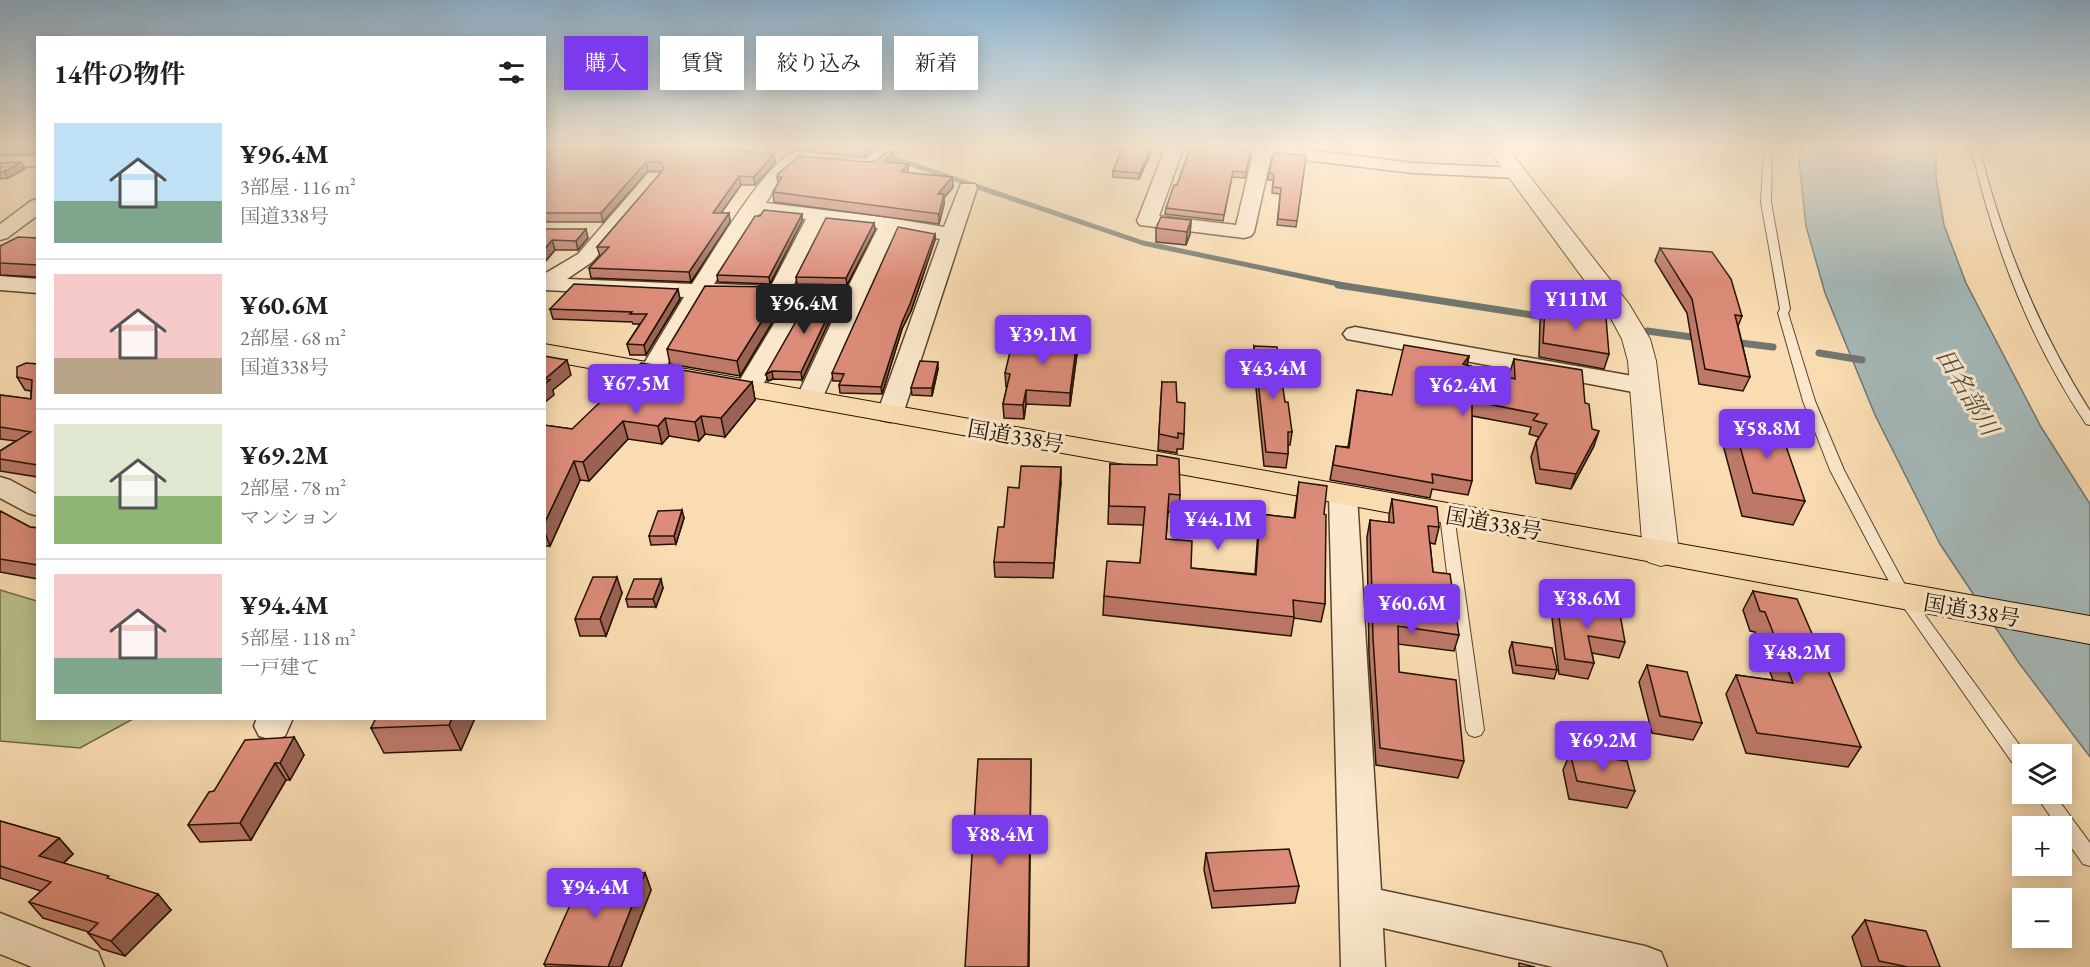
<!DOCTYPE html>
<html lang="ja">
<head>
<meta charset="utf-8">
<style>
  body { margin:0; font-family:"EB Garamond","Noto Serif JP",serif; background:#f6f6f6; color:#202124; height:100vh; display:flex; flex-direction:column; font-size:22px; white-space:nowrap }
  * { box-sizing:border-box; margin:0 }
  p { font-size:20px; color:#757577 }
  .icon { flex:none; width:33px; height:33px; fill:none; stroke:currentColor; stroke-width:2; stroke-linecap:round; stroke-linejoin:round }
  .map { position:relative; flex:1; overflow:hidden }
  .sheet { position:absolute; left:36px; top:36px; width:510px; height:684px; display:flex; flex-direction:column; background:#fff; border-radius:0px; box-shadow:0 3px 15px #0003 }
  .sheet>* { flex:none }
  .top-card { position:absolute; left:564px; top:36px; width:570px; height:54px; display:flex; gap:12px }
  .buttons { position:absolute; left:2012px; top:744px; display:grid; gap:12px }
  .buttons a { display:grid; place-items:center; width:60px; height:60px; border-radius:0px; background:#fff; box-shadow:0 3px 15px #0003; font-size:30px }
  .price { position:absolute; translate:-50% -51px; padding:0 14px; border-radius:6px; background:#7c3aed; color:#fff; font-size:20px; line-height:39px; filter:drop-shadow(0 2px 3px #0008) }
  .price::after { content:''; position:absolute; left:50%; top:36px; width:18px; height:14px; margin-left:-9px; background:inherit; clip-path:polygon(0 0,100% 0,50% 100%) }
  .price.on { background:#222; color:#fff }
  ul { padding:0; list-style:none }
  li { display:flex; align-items:center; gap:18px; height:150px; padding:0 18px }
  li+li { border-top:2px solid #e0e0e0 }
  li span { display:grid; place-items:center; flex:none; width:168px; height:120px; border-radius:0px; color:#555 }
  li>.icon { margin-inline-start:auto }
  span .icon { width:72px; height:72px; fill:#fffc; stroke-width:1 }
  li b { font-size:26px }
  h2 { display:flex; justify-content:space-between; align-items:center; height:72px; padding:0 18px; font-size:26px }
  .chip { padding:0 21px; border-radius:0px; background:#fff; box-shadow:0 3px 15px #0003; font-size:21px; line-height:54px }
  .chip.on { background:#7c3aed; color:#fff }
  .map>svg:first-child { display:block }
  .green { fill:#bbc18d; stroke:#6e6a48; stroke-width:1.5 }
  .water { fill:#a4b8b8; stroke:#707670; stroke-width:1.5 }
  .lines { fill:none; stroke-linecap:round; stroke-linejoin:round }
  .stream-far1 { stroke:#707670; stroke-width:5 }
  .stream { stroke:#707670; stroke-width:7 }
  .service-casing { stroke:#58442f; stroke-width:2 }
  .minor-casing { stroke:#58442f; stroke-width:3 }
  .tertiary-casing { stroke:#58442f; stroke-width:2 }
  .trunk-casing { stroke:#221204; stroke-width:2 }
  .service { fill:#fbe8cc; fill-rule:evenodd }
  .minor { fill:#fbe8cc; fill-rule:evenodd }
  .tertiary { fill:#fbe8cc; fill-rule:evenodd }
  .trunk { fill:#f9dcb1; fill-rule:evenodd }
  .wall { fill:#bd7868; stroke:#221204; stroke-width:1.5 }
  .shaded-wall { fill:#9a6255; stroke:#221204; stroke-width:1.5 }
  .building { fill:#dc8c79; stroke:#221204; stroke-width:1.5 }
  .labels { text-anchor:middle; stroke-width:6; stroke-linejoin:round; paint-order:stroke }
  .street-label { font-size:22px; fill:#221204; stroke:#fbe8cc }
  .water-label { font-size:24px; font-style:italic; fill:#504c43; stroke:#fbe8cc }
</style>
</head>
<body>
<div class="map">
<svg width="2090" height="967" viewBox="0 0 2090 967">
  <rect width="100%" height="100%" fill="#f9dcb1"/>
  <filter id="stains"><feTurbulence type="fractalNoise" baseFrequency=".00333" numOctaves="4"/><feColorMatrix values="0 0 0 0 .2 0 0 0 0 .09 0 0 0 0 .02 0 0 0 .5 -.17"/></filter>
  <radialGradient id="worn" r=".72"><stop offset=".6" stop-color="#630" stop-opacity="0"/><stop offset="1" stop-color="#630" stop-opacity=".3"/></radialGradient>
  <path class="green" d="M0,590L37,601L38,718L133,719L80,748L0,741Z"/>
  <path class="water" d="M1801,146H1936V178L1944,225L1966,283L2041,427L2090,504V757L2019,663L1940,544L1875,415L1825,293L1806,226L1799,161Z"/>
  <g class="lines">
    <path class="stream-far1" d="M856,146L877,151
      M890,157L1143,243L1348,286"/>
    <path class="stream" d="M1338,285L1552,318
      M1647,331L1699,338
      M1732,342L1773,347
      M1819,353L1862,360"/>
    <defs>
      <path id="service" d="M1764,146H1772L1771,202L1790,309L1788,313L1815,401L1844,470L1884,546L1911,596L2026,754H2022V770L2016,768L1900,602L1870,546L1830,470L1803,401L1778,313L1780,309L1761,202Z
        M1971,146H1979C2002,241 2038,328 2090,411V425L2086,424C2029,339 1993,244 1971,146Z
        M1447,511L1454,515L1484,730L1481,735L1475,737L1469,735L1466,730L1440,515Z
        M2035,794H2054L2090,843V866L2083,864L2061,833V826H2057Z"/>
      <path id="minor" d="M883,146H903C883,172 860,173 831,166L828,162L831,158L865,159Z
        M1166,146H1184L1159,216L1236,225L1253,154L1225,150L1222,146H1275L1413,163L1516,168L1522,169L1525,173L1522,177L1516,178L1413,173L1271,156L1254,232L1251,236L1244,238L1140,225L1137,221Z
        M795,152L801,153L804,157L778,183L766,203L890,218L944,227L961,184H975L977,188L903,414L899,420L890,422L881,420L877,414L940,239L897,231L822,399L818,404L809,407L800,404L796,399L842,300H811L761,388L757,393L748,396L739,393L735,388L789,299L706,298L664,370L661,375L652,377L643,375L640,370L684,297L544,290V274L578,254L648,173H662L664,177L662,181L592,262L567,279L692,284C711,256 767,159 795,152ZM759,214L806,219L771,286L714,284ZM825,222L878,228L848,287L793,286Z
        M38,156V166L0,167V157Z
        M38,199V215L7,238L0,240V224L31,201Z
        M0,276L38,279V293L0,290Z
        M1355,327L1644,378L1653,381L1657,386L1653,391L1644,394L1347,339L1343,334L1347,329Z
        M0,477L10,480L38,495V516L28,513L0,498Z
        M1343,486L1353,489L1357,495L1381,890L1645,946L1661,952L1667,967H1553L1383,928L1385,967H1341L1329,495L1333,489Z
        M257,718H293L285,736L272,740L259,736L254,726Z
        M0,913L98,952L104,967H32L0,954Z"/>
      <path id="tertiary" d="M1486,146H1506L1629,304L1650,339L1656,361L1679,554L1674,562L1661,566L1648,562L1643,554L1628,361L1622,339L1607,311Z"/>
      <path id="trunk" d="M544,344L2090,616V644L1241,485L544,360Z"/>
    </defs>
    <use href="#service" class="service-casing"/>
    <use href="#minor" class="minor-casing"/>
    <use href="#tertiary" class="tertiary-casing"/>
    <use href="#trunk" class="trunk-casing"/>
    <use href="#service" class="service"/>
    <use href="#minor" class="minor"/>
    <use href="#tertiary" class="tertiary"/>
    <use href="#trunk" class="trunk"/>
  </g>
  <path class="wall" d="M0,146H38V155L37,154L0,155Z
    M757,146H870L871,152L864,157Z
    M1116,146H1155H1154L1139,179L1113,177V171L1121,151H1116Z
    M1185,146H1225L1251,150L1245,178L1232,177L1223,221L1165,214L1166,208L1177,185L1190,149L1186,148Z
    M1293,146H1307V148Z
    M544,153L774,154L775,163L755,185H741L721,213H729L730,222L691,282L591,278L589,268L600,256L597,247L662,171H648L603,222H544Z
    M1306,156L1296,227L1277,225L1280,194L1272,193L1273,180H1268L1269,173Z
    M21,162L25,169L8,178L0,179V163Z
    M868,162H894L893,163L908,164V173L952,177L953,187L944,198V204L939,224L774,202L773,192L778,184L777,177Z
    M802,214V221L770,284L718,282L717,275Z
    M1191,220L1190,234L1186,245L1156,242V228Z
    M874,223L875,230L847,285L797,284L796,277Z
    M544,229L588,238L578,250H555L544,263Z
    M935,234V240L911,311L902,329L882,394L840,393L839,385L841,381H833L832,373Z
    M38,238V277L0,275V246Z
    M1660,248L1742,316L1738,326L1750,377L1743,391L1699,384L1687,313L1655,261Z
    M680,299L646,355H630L627,344L640,324H633L632,322L553,319L550,309Z
    M785,301L740,376L670,364L667,349Z
    M838,302L802,380L773,379L768,381L766,374Z
    M1545,308L1609,354L1604,369L1539,357L1540,322Z
    M1071,333H1078V346L1070,406L1026,404L1024,419L1004,418L1003,404L1007,387H1006L1005,373L1046,354Z
    M1254,346L1285,402L1292,432L1290,445H1288V454L1286,468L1264,466L1253,359Z
    M1469,356L1467,365L1510,378V372L1514,359L1585,403L1594,446L1571,489L1536,483L1531,457L1536,442L1539,437L1529,434L1531,427L1472,416V481L1468,495L1432,489L1430,498L1330,480L1336,446L1348,447L1357,390L1392,395Z
    M38,364V477L0,471V451L16,441L0,439V395L31,399V391L25,390L17,377Z
    M938,369L932,396L912,395L911,388Z
    M752,382L755,400L725,437L705,434L699,441L669,436L662,444L628,439L589,481L580,480L550,546H544V425L572,429Z
    M1162,382L1177,402L1184,434L1183,449H1177V453L1158,450Z
    M1732,418L1805,501L1793,525L1742,516L1722,441Z
    M1110,464L1180,495L1179,512H1168L1166,539L1191,568L1255,574L1258,531L1260,514L1294,518L1299,482L1324,514L1325,604L1321,622L1294,618L1291,636L1103,615L1104,596L1140,563L1144,525L1108,524Z
    M1061,482L1053,578L995,577L994,562L1004,527L1019,488Z
    M1392,499L1439,527L1435,544L1430,543L1433,572L1459,635L1454,651L1398,644L1399,672L1464,761L1458,778L1376,765L1369,655L1367,537L1370,520L1389,523V515Z
    M0,511L30,527L38,528V579L0,572Z
    M684,518L676,544L651,545L649,536Z
    M663,588L656,607H628L626,599Z
    M1753,591L1861,747L1848,767L1746,753L1726,694L1736,675L1773,680L1755,632L1750,631L1743,610Z
    M622,593L606,636H580L575,619Z
    M1557,603L1625,642L1619,658L1592,653L1594,663L1588,679L1559,674L1552,618Z
    M1512,642L1557,670L1554,679L1513,673L1509,651Z
    M1647,665L1702,723L1693,740L1652,733L1639,682Z
    M475,718L461,750L384,753L371,728Z
    M294,737L304,755L290,780H286L251,840L200,842L188,825L214,791Z
    M1570,753L1635,791L1627,808L1569,799L1563,770Z
    M0,821L59,838L73,854L64,863L112,880L171,910L125,956L102,949L88,933L89,932L43,918L29,902L41,891L0,878Z
    M1206,853L1299,886L1295,903L1212,908L1204,870Z
    M645,873L651,890L621,967H546L544,964Z
    M1865,920L1940,967H1862L1852,937Z"/>
  <path class="shaded-wall" d="M861,146H870L871,152L864,157V148Z
    M1152,146H1155H1154L1139,179L1140,173Z
    M893,152L894,162L885,172L884,162Z
    M774,154L775,163L755,185L754,177Z
    M21,162L25,169L8,178L4,172Z
    M646,162L648,171L603,222L601,213Z
    M908,164V174L901,172Z
    M739,176L741,185L715,222L713,213Z
    M952,177L953,187L944,198V204L939,224L938,194Z
    M729,213L730,222L691,282L689,272Z
    M802,214V221L770,284L769,277Z
    M1191,220L1190,234L1186,245L1187,232Z
    M874,223L875,230L847,285L846,278Z
    M586,229L588,238L578,250L576,241Z
    M935,234V240L911,311L902,329L882,394L881,387L902,322Z
    M552,240L555,250L544,263V250Z
    M783,287L785,301L740,376L737,361Z
    M678,289L680,299L646,355L644,345Z
    M838,295V302L802,380L801,372Z
    M1078,333V346L1070,406V393Z
    M1469,356L1466,369L1463,364Z
    M567,360L571,375L553,390L554,395L544,403L545,379Z
    M938,362V369L932,396V388Z
    M772,371L773,379L768,381L766,374Z
    M752,382L755,400L725,437L721,418Z
    M1026,390V404L1024,419L1023,405Z
    M701,416L705,434L699,441L695,422Z
    M665,418L669,436L662,444L658,426Z
    M623,421L628,439L589,481L583,462Z
    M1599,431L1594,446L1571,489L1576,474Z
    M574,461L580,480L550,546L544,530V524Z
    M1061,467V482L1053,578L1054,563Z
    M682,510L684,518L676,544L674,536Z
    M617,577L622,593L606,636L600,619Z
    M661,579L663,588L656,607L653,599Z
    M452,718H475L461,750L449,725Z
    M294,737L304,755L290,780L280,763Z
    M1031,759L1029,967H1028Z
    M275,763L286,780L251,840L240,823Z
    M59,838L73,854L53,872L39,856Z
    M645,873L651,890L621,967H608Z
    M158,894L171,910L125,956L111,941Z"/>
  <path class="building" d="M0,146H38V153L35,148L0,149Z
    M554,146H695L774,154L754,177L739,176L713,213H729L689,272L589,268L609,247H597L664,169L660,162H646L601,213H544V153Z
    M841,146H867L864,148Z
    M1123,146H1152L1140,173L1113,171Z
    M1191,146H1225L1251,150L1246,172L1233,171L1224,215L1166,208L1174,185H1177Z
    M888,151L893,152L884,162L908,164L901,172L952,177L938,194H944L939,214L773,192L782,177H777L778,174L799,156L868,162L876,161Z
    M1274,152L1306,156L1297,221L1278,219L1281,188L1273,187L1274,174L1269,173Z
    M21,162L4,172H0V163Z
    M764,210L802,214L769,277L717,275L755,216H760Z
    M1161,217L1191,220L1187,232L1156,228Z
    M826,218L874,223L846,278L796,277Z
    M898,227L935,234L910,304L902,322L881,387L839,385L844,374L832,373Z
    M544,229H586L576,241L552,240L544,250Z
    M18,237L38,238V265L0,263V246Z
    M1660,248L1712,252L1731,279L1742,316L1735,315L1750,377L1705,369L1692,299Z
    M574,284L678,289L644,345L627,344L647,314H630L632,312L550,309Z
    M705,286L783,287L737,361L667,349Z
    M811,295H838L801,372L772,371L766,374Z
    M1545,308L1606,318L1609,354L1543,343Z
    M1050,320L1071,321L1070,333H1078L1070,393L1026,390L1023,405L1003,404L1010,374L1005,373L1010,352L1046,354Z
    M1404,345L1469,356L1463,364L1515,379L1514,359L1582,370L1585,403L1589,404L1592,429L1599,431L1576,474L1540,469L1536,442L1547,424L1533,420L1538,414L1472,401V481L1432,474L1433,483L1333,465L1336,446L1349,448L1357,390L1392,395Z
    M1254,346L1277,347L1285,402H1288L1292,432H1288V454L1266,452Z
    M544,356L567,360L545,379L550,380L544,384Z
    M920,361L938,362L932,388H911Z
    M26,363L38,364V465L0,459V451L31,432L0,427V395L31,399L32,380L17,377V367Z
    M641,363L752,382L721,418L701,416L695,422L665,418L658,426L623,421L583,462L574,461L544,524V425L572,429Z
    M1162,382H1176L1177,402L1185,403L1184,434L1178,433V438L1159,434Z
    M1732,418L1779,426L1805,501L1753,493Z
    M1157,455L1179,459L1180,495L1169,494L1166,539L1192,541L1191,568L1256,575L1260,514L1295,518L1299,482L1327,486L1324,514L1326,515L1325,604L1293,600L1294,617L1104,596L1107,561L1140,563L1145,507L1109,506L1110,464L1157,465Z
    M1021,466L1061,467L1054,563L994,562L998,527H1004L1008,487L1019,488Z
    M1392,499L1437,507L1439,527L1428,526L1433,572L1450,574L1459,635L1398,626L1399,672L1456,680L1464,761L1380,748L1373,638L1370,520L1394,523Z
    M682,510L674,536H649L658,511Z
    M0,511L30,527L38,528V565L0,559Z
    M593,577H617L600,619H575Z
    M634,579H661L653,599H626Z
    M1753,591L1797,599L1861,747L1757,733L1736,675L1793,683L1765,612L1760,611Z
    M1557,603L1620,614L1625,642L1588,636L1594,663L1565,659Z
    M1512,642L1552,648L1557,670L1516,665Z
    M1647,665L1687,672L1702,723L1660,716Z
    M376,718H452L449,725L371,728Z
    M294,737L280,763H275L240,823L188,825L209,792L214,791L245,740Z
    M1570,753L1627,761L1635,791L1577,781Z
    M978,759H1031L1028,967H965Z
    M0,821L59,838L39,856L109,876L107,878L158,894L111,941L88,933L98,923L29,902L51,882L0,866Z
    M1289,849L1299,886L1214,891L1206,853Z
    M586,869L645,873L608,967L544,964Z
    M1865,920L1926,931L1940,967H1908L1879,961Z
    M1519,963L1535,967H1519Z"/>
  <linearGradient id="sky" x2="0" y2="1"><stop stop-color="#8db6d5"/><stop offset="0.52" stop-color="#fcefdc"/><stop offset="1" stop-color="#fcefdc" stop-opacity="0"/></linearGradient>
  <rect width="2090" height="281" fill="url(#sky)"/>
  <g class="labels">
    <g class="street-label">
      <text transform="translate(1016 436) rotate(10)" y="8">国道338号</text>
      <text transform="translate(1494 523) rotate(10)" y="8">国道338号</text>
      <text transform="translate(1972 610) rotate(10)" y="8">国道338号</text>
    </g>
    <g class="water-label">
      <text transform="translate(1967 392) rotate(59)" y="8">田名部川</text>
    </g>
  </g>
  <rect width="100%" height="100%" filter="url(#stains)"/>
  <rect width="100%" height="100%" fill="url(#worn)"/>
</svg>
<div class="buttons">
<a><svg class="icon" aria-label="layers" viewBox="0 0 24 24"><path d="M12 4l9 5-9 5-9-5zM3 14l9 5 9-5"/></svg></a>
<a>+</a>
<a>−</a>
</div>
<b class="price" style="left:1576px;top:331px">¥111M</b>
<b class="price on" style="left:804px;top:335px">¥96.4M</b>
<b class="price" style="left:1043px;top:366px">¥39.1M</b>
<b class="price" style="left:1273px;top:400px">¥43.4M</b>
<b class="price" style="left:636px;top:415px">¥67.5M</b>
<b class="price" style="left:1463px;top:417px">¥62.4M</b>
<b class="price" style="left:1767px;top:460px">¥58.8M</b>
<b class="price" style="left:1218px;top:551px">¥44.1M</b>
<b class="price" style="left:1587px;top:630px">¥38.6M</b>
<b class="price" style="left:1412px;top:635px">¥60.6M</b>
<b class="price" style="left:1797px;top:684px">¥48.2M</b>
<b class="price" style="left:1603px;top:772px">¥69.2M</b>
<b class="price" style="left:1000px;top:866px">¥88.4M</b>
<b class="price" style="left:595px;top:919px">¥94.4M</b>
<div class="top-card">
<a class="chip on">購入</a>
<a class="chip">賃貸</a>
<a class="chip">絞り込み</a>
<a class="chip">新着</a>
</div>
<section class="sheet">
<h2>14件の物件<svg class="icon" aria-label="filters" viewBox="0 0 24 24"><path d="M4 7h16M4 17h16"/><circle cx="9" cy="7" r="2"/><circle cx="15" cy="17" r="2"/></svg></h2>
<ul>
<li><span style="background:linear-gradient(#bfe0f5 65%,#7fa58c 0)"><svg class="icon" aria-label="home" viewBox="0 0 24 24"><path d="M3 11l9-7 9 7M6 9v11h12V9"/></svg></span><div><b>¥96.4M</b><p>3部屋 · 116 m²</p><p>国道338号</p></div></li>
<li><span style="background:linear-gradient(#f6c9c9 70%,#b9a48a 0)"><svg class="icon" aria-label="home" viewBox="0 0 24 24"><path d="M3 11l9-7 9 7M6 9v11h12V9"/></svg></span><div><b>¥60.6M</b><p>2部屋 · 68 m²</p><p>国道338号</p></div></li>
<li><span style="background:linear-gradient(#dfe7d0 60%,#8fb573 0)"><svg class="icon" aria-label="home" viewBox="0 0 24 24"><path d="M3 11l9-7 9 7M6 9v11h12V9"/></svg></span><div><b>¥69.2M</b><p>2部屋 · 78 m²</p><p>マンション</p></div></li>
<li><span style="background:linear-gradient(#f6c9c9 70%,#7fa58c 0)"><svg class="icon" aria-label="home" viewBox="0 0 24 24"><path d="M3 11l9-7 9 7M6 9v11h12V9"/></svg></span><div><b>¥94.4M</b><p>5部屋 · 118 m²</p><p>一戸建て</p></div></li>
</ul>
</section>
</div>
</body>
</html>
